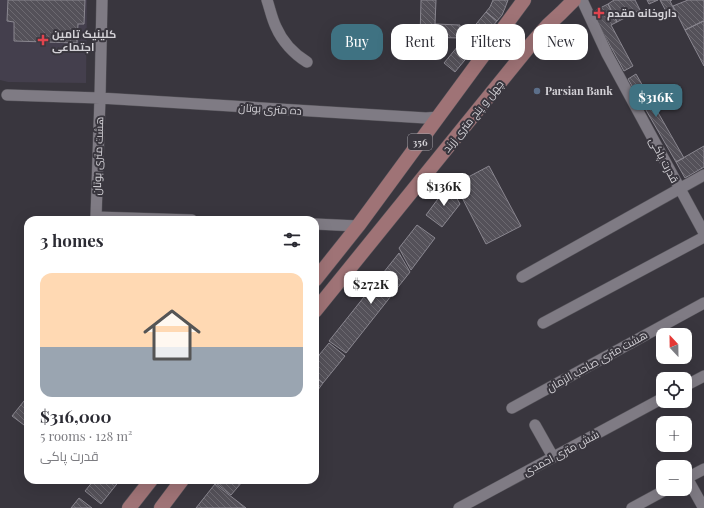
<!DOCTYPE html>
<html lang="en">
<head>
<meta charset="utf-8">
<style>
  body { margin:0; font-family:"Playfair Display",Cairo,serif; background:#f2f2f3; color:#2b2b33; height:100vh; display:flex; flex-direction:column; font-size:15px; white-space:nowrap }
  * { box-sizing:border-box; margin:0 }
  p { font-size:13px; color:#7c7c81 }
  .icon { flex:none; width:22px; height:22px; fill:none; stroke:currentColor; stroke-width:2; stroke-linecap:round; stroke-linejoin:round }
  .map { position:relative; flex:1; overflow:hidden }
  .details { position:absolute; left:24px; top:216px; width:295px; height:268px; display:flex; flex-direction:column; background:#fff; border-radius:12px; box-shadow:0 4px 16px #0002 }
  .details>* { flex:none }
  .banner { position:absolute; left:331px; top:24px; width:313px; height:36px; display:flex; gap:8px }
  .needle { width:26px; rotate:338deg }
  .tools { position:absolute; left:656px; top:328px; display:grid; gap:8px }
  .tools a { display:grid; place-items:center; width:36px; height:36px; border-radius:8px; background:#fff; box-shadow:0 4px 16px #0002; font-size:20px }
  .price { position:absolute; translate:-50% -34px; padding:0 9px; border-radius:8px; background:#fff; color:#222; font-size:13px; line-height:26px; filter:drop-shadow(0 1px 2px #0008) }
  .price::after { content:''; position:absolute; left:50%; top:24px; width:12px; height:9px; margin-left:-6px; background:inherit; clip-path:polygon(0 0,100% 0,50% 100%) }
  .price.active { background:#3f7282; color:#fff }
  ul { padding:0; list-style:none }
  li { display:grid; align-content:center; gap:8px; height:212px; padding:0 16px }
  li span { display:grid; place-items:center; height:124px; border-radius:12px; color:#555 }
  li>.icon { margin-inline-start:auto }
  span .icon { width:72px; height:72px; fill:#fffc; stroke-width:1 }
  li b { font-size:17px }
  h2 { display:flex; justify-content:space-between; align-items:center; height:48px; padding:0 16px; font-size:17px }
  .chip { padding:0 14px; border-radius:12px; background:#fff; box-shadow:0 4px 16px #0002; font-size:14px; line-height:36px }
  .chip.active { background:#3f7282; color:#fff }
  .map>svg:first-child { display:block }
  .built { fill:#443f4d }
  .building { fill:url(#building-back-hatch); stroke:#8a8790 }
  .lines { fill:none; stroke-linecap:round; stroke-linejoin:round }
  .minor-casing { stroke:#56545a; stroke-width:12 }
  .major-casing { stroke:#56545a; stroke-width:15 }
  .minor { stroke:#7f7b84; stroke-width:11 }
  .major { stroke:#9f7376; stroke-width:14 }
  .health-dot { fill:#e0444e; stroke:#39363e; stroke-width:1.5 }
  .service-dot { fill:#5c6f8a; stroke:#39363e; stroke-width:1.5 }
  .labels { text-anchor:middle; stroke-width:4; stroke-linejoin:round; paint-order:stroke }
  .shield { fill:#39363e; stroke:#a5a2a8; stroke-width:1 }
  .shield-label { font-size:10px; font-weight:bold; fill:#d3d1d6 }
  .poi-label { font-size:11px; font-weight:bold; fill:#d3d1d6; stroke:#39363e; text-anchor:start }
  .street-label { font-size:11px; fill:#d3d1d6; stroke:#39363e }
</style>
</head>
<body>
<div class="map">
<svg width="704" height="508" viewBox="0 0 704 508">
  <defs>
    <pattern id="building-back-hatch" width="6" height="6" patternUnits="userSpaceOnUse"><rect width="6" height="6" fill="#545159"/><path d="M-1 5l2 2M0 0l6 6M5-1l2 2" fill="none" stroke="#6c6970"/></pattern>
  </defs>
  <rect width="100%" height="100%" fill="#39363e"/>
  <path class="built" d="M0,0H87L86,83L8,82L0,80Z"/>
  <path class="building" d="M8,0H85L84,24H78L77,43L14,41V22L7,21Z
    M421,0H436L435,24L460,25V38L420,37Z
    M493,0H508L505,8L502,15L497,21L486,12L490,7Z
    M614,0H635L640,10L617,22L608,4Z
    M647,0H658L649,4Z
    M660,0H672L670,1L675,11L668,15Z
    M688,0H704V21L685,30L673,6Z
    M608,4L617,22L611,25L633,66L624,71L594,16L596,10Z
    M486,12L497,21L455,72L444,63Z
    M703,21L704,22V66L685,30Z
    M636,74L684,158L676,162L628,79Z
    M704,146V167L685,178L676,162Z
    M489,166L521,226L486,244L455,184Z
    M449,184L460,204L442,227L426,215Z
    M417,225L435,238L411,270L399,248Z
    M399,253L410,272L346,353L329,341Z
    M329,343L345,356L323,383L315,377V360Z
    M315,377L323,383L315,394Z
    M28,396V428L12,416Z
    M94,480H120L101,504L85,491Z
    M218,480H240L242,482L231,495L216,483Z
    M215,484L246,508H196Z
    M79,498L92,508H71Z"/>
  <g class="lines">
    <defs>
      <path id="minor" d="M102,0L100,98L96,217L192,220
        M267,0C270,9 272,19 276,27C282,41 294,54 307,62
        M582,0L607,54L704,233
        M7,95L100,98L426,118L439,117
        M315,224L358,226
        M522,277L704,175
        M543,323L704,237
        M685,386L704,376
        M512,408L704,303
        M535,425L553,457
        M687,478L702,505
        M685,479L704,469
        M459,508L663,398
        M632,508L667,489"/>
      <path id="major" d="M315,280L358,226L524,0
        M315,311L532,43L548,25L561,13L574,0
        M129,508L151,480
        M161,508L182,480"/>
    </defs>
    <use href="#minor" class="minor-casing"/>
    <use href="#major" class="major-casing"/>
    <use href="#minor" class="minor"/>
    <use href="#major" class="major"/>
  </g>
  <g class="health-dot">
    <path d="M597 7h4v4h4v4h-4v4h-4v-4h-4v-4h4z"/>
    <path d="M41 34h4v4h4v4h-4v4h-4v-4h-4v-4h4z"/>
  </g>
  <circle class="service-dot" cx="537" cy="91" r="4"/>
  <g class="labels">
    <rect class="shield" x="408" y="134" width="24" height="16" rx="3"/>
    <g class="shield-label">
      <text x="420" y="146">356</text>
    </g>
    <g class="poi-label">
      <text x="607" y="17">داروخانه مقدم</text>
      <text x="52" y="38">کلینیک تامین<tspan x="52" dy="13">اجتماعی</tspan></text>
      <text x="545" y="95">Parsian Bank</text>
    </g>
    <g class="street-label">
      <text transform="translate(270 109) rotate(3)" y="4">ده متری بوتان</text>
      <text transform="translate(473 116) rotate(-51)" y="4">چهل و پنج متری زرند</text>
      <text transform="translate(98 156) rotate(-88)" y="4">هشت متری بوتان</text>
      <text transform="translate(664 160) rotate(62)" y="4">قدرت پاکی</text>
      <text transform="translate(597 361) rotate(-29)" y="4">هشت متری صاحب الزمان</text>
      <text transform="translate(561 453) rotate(-28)" y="4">شش متری احمدی</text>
    </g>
  </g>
</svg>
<div class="tools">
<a><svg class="needle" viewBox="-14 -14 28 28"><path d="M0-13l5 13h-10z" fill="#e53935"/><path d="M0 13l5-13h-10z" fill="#7c7c81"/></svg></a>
<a><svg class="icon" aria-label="locate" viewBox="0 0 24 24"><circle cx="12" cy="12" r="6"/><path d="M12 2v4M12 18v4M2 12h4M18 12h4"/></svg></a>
<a>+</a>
<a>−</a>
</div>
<b class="price active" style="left:656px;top:118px">$316K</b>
<b class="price" style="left:444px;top:207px">$136K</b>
<b class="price" style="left:371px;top:305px">$272K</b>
<div class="banner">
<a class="chip active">Buy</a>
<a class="chip">Rent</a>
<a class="chip">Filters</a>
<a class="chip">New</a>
</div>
<section class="details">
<h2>3 homes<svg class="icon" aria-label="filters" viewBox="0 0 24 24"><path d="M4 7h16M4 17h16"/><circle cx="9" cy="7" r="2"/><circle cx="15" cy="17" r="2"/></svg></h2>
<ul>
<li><span style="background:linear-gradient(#ffd9b3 60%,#9aa5b1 0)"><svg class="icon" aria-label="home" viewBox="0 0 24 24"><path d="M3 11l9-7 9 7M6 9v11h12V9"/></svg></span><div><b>$316,000</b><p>5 rooms · 128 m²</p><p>قدرت پاکی</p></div></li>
</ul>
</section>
</div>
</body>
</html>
